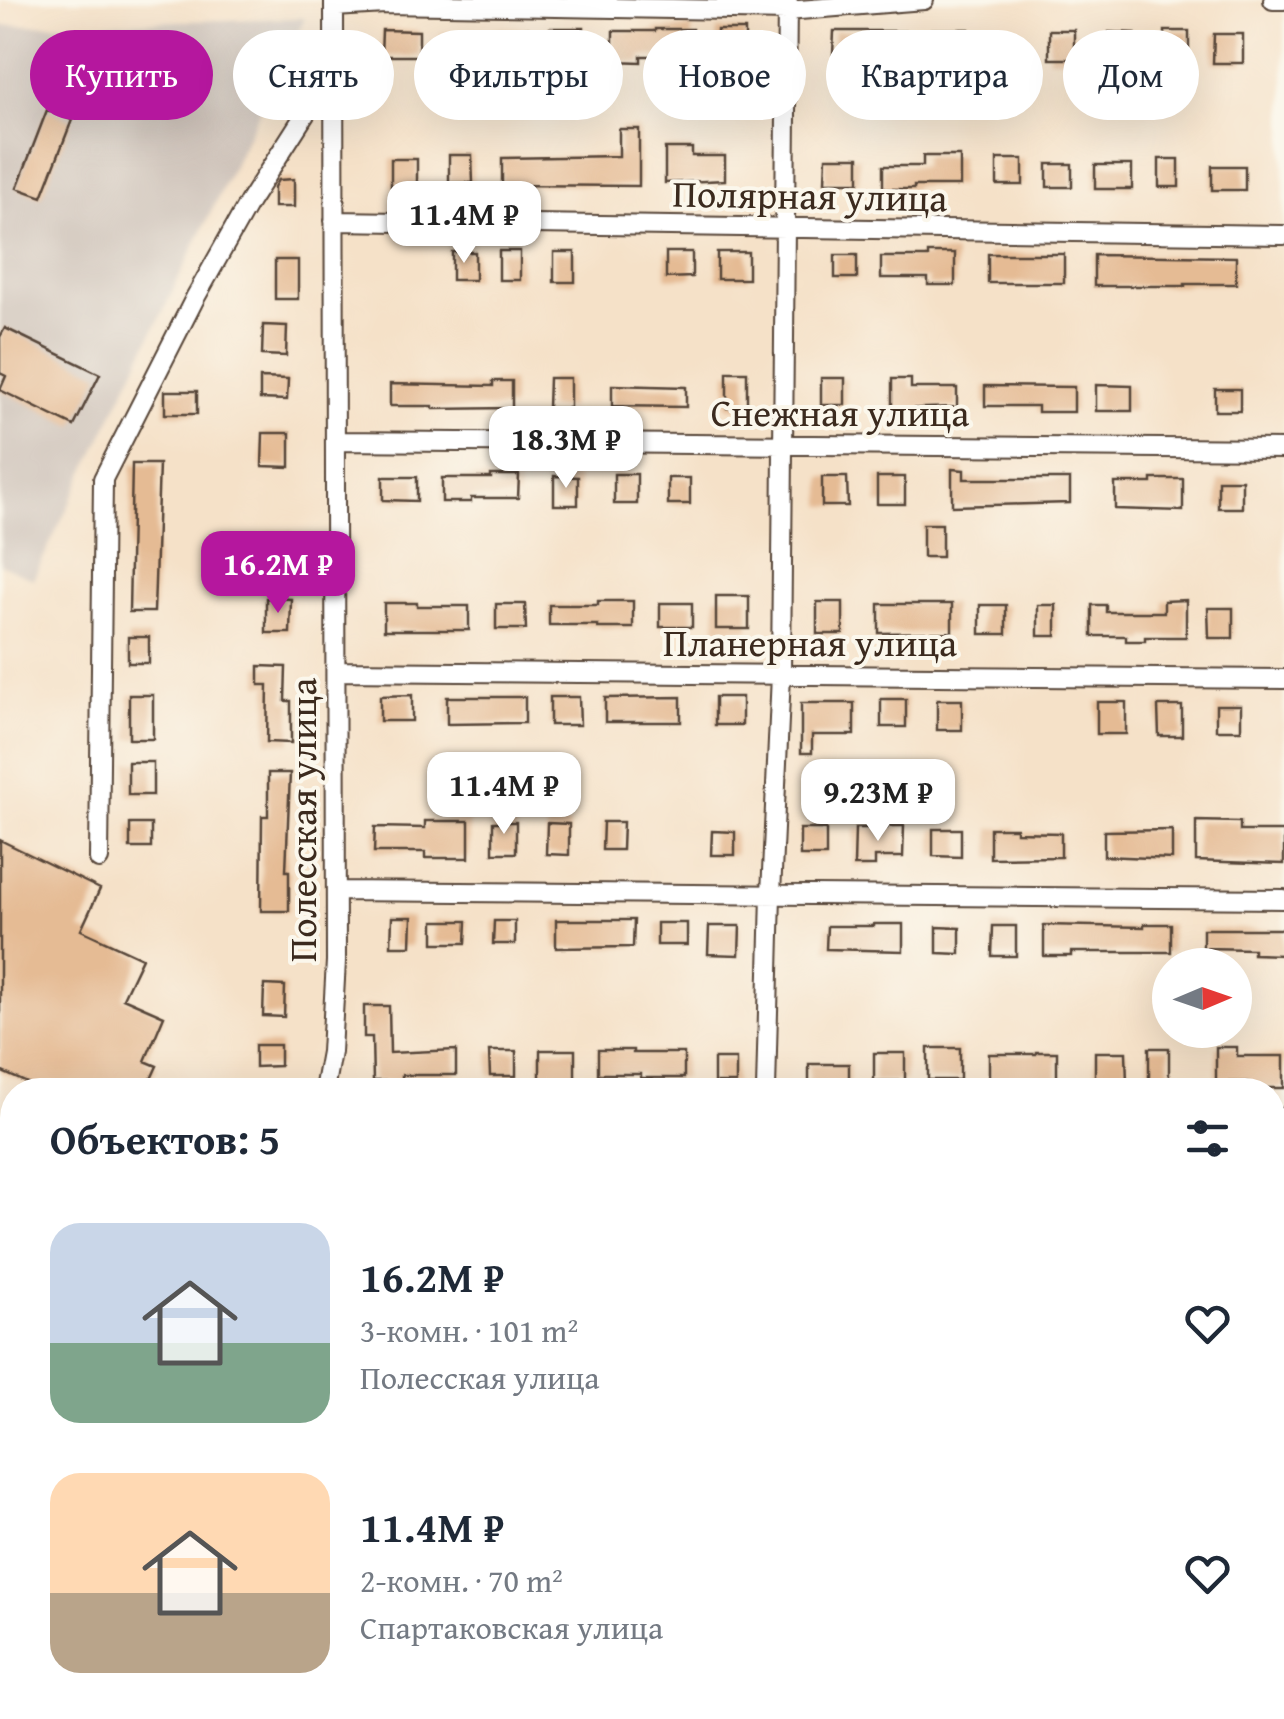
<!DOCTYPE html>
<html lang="ru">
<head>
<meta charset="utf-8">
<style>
  body { margin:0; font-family:"Gentium Book Plus",serif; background:#f6f6f7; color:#1f2937; height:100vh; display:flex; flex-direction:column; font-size:38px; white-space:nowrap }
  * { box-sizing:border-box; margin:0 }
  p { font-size:32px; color:#747a83 }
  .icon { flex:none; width:55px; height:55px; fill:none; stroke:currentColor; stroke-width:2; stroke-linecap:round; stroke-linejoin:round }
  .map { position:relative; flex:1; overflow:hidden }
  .details { position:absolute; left:0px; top:1078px; width:1285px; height:642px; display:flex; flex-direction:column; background:#fff; border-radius:40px 40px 0 0; box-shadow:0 10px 40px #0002 }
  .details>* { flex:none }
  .guide { position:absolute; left:30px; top:30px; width:1225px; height:90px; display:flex; gap:20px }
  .needle { width:65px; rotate:88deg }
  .controls { position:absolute; left:1152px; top:948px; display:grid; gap:20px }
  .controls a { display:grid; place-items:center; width:100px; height:100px; border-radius:50%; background:#fff; box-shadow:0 10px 40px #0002; font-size:50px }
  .price { position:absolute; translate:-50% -85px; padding:0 22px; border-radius:20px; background:#fff; color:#222; font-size:32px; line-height:65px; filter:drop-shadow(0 2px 5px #0008) }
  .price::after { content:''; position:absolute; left:50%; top:60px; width:30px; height:22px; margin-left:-15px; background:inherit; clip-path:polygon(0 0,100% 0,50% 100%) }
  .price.selected { background:#b5179e; color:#fff }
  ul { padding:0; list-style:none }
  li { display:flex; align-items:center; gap:30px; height:250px; padding:0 50px }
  li span { display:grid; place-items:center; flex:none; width:280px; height:200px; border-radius:30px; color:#555 }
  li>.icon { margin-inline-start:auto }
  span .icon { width:120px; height:120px; fill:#fffc; stroke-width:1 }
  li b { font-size:42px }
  h2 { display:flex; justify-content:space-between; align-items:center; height:120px; padding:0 50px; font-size:42px }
  .chip { padding:0 35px; border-radius:45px; background:#fff; box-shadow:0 10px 40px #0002; font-size:35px; line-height:90px }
  .chip.selected { background:#b5179e; color:#fff }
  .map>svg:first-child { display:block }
  .industrial { fill:#cec2b9 }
  .building { fill:#e5bb94 }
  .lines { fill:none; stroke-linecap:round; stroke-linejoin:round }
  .service-casing { stroke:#574538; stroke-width:14 }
  .minor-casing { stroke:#574538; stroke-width:22 }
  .service { stroke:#fff; stroke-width:9 }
  .minor { stroke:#fff; stroke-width:18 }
  .labels { text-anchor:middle; stroke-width:8; stroke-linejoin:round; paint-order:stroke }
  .street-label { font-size:38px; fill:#3b2a1e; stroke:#fbf7ec }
</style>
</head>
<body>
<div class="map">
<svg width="1284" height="1719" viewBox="0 0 1284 1719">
  <rect width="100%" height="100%" fill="#fbf7ec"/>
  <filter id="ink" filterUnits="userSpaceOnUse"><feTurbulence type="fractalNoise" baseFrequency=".01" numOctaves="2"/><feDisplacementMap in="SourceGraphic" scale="20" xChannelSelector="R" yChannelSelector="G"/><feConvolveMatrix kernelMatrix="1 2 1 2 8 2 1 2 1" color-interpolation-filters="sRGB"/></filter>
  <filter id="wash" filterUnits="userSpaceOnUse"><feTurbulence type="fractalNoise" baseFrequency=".0048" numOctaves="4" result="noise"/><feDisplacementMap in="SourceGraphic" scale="40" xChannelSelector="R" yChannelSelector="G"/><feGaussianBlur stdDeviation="2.25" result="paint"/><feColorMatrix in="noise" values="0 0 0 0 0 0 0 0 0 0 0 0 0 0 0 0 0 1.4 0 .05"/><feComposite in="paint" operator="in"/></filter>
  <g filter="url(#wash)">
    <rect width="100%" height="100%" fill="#f5e1c8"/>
    <path class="industrial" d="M305,18L33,579L0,564V26Z
      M12,1477V1708H39L34,1719H0V1510Z
      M649,1708H1117L1184,1719H646Z"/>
    <g id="blocks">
      <path class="building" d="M493,28H528V60H441V33L493,34Z
        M550,28H584V58L550,57Z
        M655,29H692V56H641V62L613,61V31H655Z
        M931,29H969V57H931V49H870V55H833L834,31H931Z
        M382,30L419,31V56H381Z
        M717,30H745V59H716Z
        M1049,30H1074V59H1049Z
        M1165,31H1189V60L1165,59Z
        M1109,32L1135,33V64H1109Z
        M1214,34H1243V63H1213Z
        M129,63L154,74L139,111L114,101Z
        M47,110L72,120L42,197L17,188Z
        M619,129H639V186L502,185V158L619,156Z
        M665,148H692V156H725V180L665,183Z
        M449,155H472L473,183H449Z
        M923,156H960V186H914V189H883V166H923Z
        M826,157H859V182H825Z
        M391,159H417V187H391Z
        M997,159H1023V185H997Z
        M1159,159H1179V187H1159Z
        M1047,164H1072V187H1047Z
        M1095,165H1132V189H1095Z
        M1212,166H1245V190H1212Z
        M294,179V207H274V187L278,180Z
        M499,251H520V280H499Z
        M452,252H475V280H452Z
        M554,252H575V282H554Z
        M666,252H692V277L666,278Z
        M717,252H748V279H717Z
        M928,253H955V285H928V278H881V257H928Z
        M988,254H1064V283H988Z
        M835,255H857V278H835Z
        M1094,255L1236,257V284H1185V286H1094Z
        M275,260H298V299H275Z
        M263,325L287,326L286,356L262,355Z
        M5,328L100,374L74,426L0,390L6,376L0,373V337Z
        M727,372H747V408H727Z
        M260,378L288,379L287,400L260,399Z
        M549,378H570V408H548Z
        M821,378H845V405H821Z
        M892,379H911V388H957V407L892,409Z
        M493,381H512V408L433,409V406H390V384L493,386Z
        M612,385L686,387V407L612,406Z
        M1096,385L1132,386V411H1096Z
        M985,386L1074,387V412H1038V406H985Z
        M1215,389H1240V411H1215Z
        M165,391H197V414H165Z
        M263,433H290V467L262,466Z
        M132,464H159L154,612H129Z
        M952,469L964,470V479H1070V503L952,506Z
        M614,474H637V504H614Z
        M491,475H519L518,498H471V502H442V478H491Z
        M554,476L578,477V505H554Z
        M383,477H417V501L383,500Z
        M822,477H847L848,506H822Z
        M877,477H905V504H877Z
        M668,478H690V504H668Z
        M1152,479H1183V511L1115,509V483H1152Z
        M1218,480H1242V508H1218Z
        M923,524H942V557H923Z
        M267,532H292V573H266Z
        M716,596H749V629H716Z
        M266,598L291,599L290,633H266Z
        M1186,600V637H1145V641H1126V636H1092V605H1106V612H1164V601Z
        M598,601H633V628H598V625H549V605H598Z
        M817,602H843V634H817Z
        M384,603H417V606H469V630H384Z
        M660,603H692V627H660Z
        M496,604H525L526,629H496Z
        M879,604H952V632L879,633Z
        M980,605H1006V634H980Z
        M1038,605H1056V636H1038Z
        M1208,608H1233V638H1209Z
        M128,637H149V663H128Z
        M259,666L286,667L285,701H291V743L267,742L268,685H259Z
        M129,695H153V739H129Z
        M412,695V721H380V696Z
        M447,697H525V723L447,724Z
        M550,697H579L580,725H550Z
        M681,697V722H605V698Z
        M715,697H742V725H715Z
        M881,699H906V727H881Z
        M937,700H962V730H937Z
        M1097,702H1126V734H1097Z
        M801,703H854V735H812V753H801Z
        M1216,705H1241V730H1216Z
        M1158,706H1182V736H1159Z
        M128,762H153V795H128Z
        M268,773H290L286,871H289V911H261L262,816H268Z
        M425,821H469V858H425V852H374L375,827L425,828Z
        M1196,821L1240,822V831H1284V864L1196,861Z
        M493,822H516V853H493Z
        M603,822H623L622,850H602Z
        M547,823L569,824V855L546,854Z
        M130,824H151V848H130Z
        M887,826H904L903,857H875V866H854L855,828H887Z
        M990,828H1016V832L1061,833V857L990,858Z
        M800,829H826V856H800Z
        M933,829H961V857L933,856Z
        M1172,830V859L1104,856V831Z
        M712,831L735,832V855H711Z
        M0,840L100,889L81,930L142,958L123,998L164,1016L145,1061L157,1066L146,1090H43L0,1071Z
        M392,917H412L411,946H391Z
        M556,920H634L633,947L556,948Z
        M434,921H467L466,943H434Z
        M494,921H515V944H493Z
        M657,923H687V945H657Z
        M874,924H903V951L826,949L827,926H874Z
        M1144,924H1171V952H1071V956H1044V925L1144,927Z
        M709,926H740L739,955L708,954Z
        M993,926H1016V956H992Z
        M937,927L960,928V954L937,953Z
        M1203,929H1284V955L1253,954V949L1203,948Z
        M264,985L285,986L284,1017L263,1016Z
        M364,1006H389L390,1053L456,1050V1075H402V1081H373L372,1037H364Z
        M255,1045H280V1066L255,1067Z
        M1216,1047H1237V1056H1284V1088H1248V1082H1216Z
        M928,1048H960V1080H928Z
        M1149,1048H1169V1082H1149Z
        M540,1050H575V1079H540Z
        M598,1050H633V1053H684V1078H641V1074H598Z
        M489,1051H516V1076H490Z
        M1036,1052H1057V1082H989V1054H1036Z
        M1095,1052H1126L1127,1084H1095Z
        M874,1053H905V1081H874Z
        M714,1059H736V1083H714Z
        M809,1064H849V1084H809Z
        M12,1492V1564L1,1594L0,1522Z
        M12,1644V1683L2,1708H38L33,1719H0V1673Z"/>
    </g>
  </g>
  <g filter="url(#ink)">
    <use href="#blocks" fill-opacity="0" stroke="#574538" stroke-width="2.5"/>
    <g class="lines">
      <defs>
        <path id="service" d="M0,1162L12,1167
          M0,1237L12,1243
          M0,1320L12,1296"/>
        <path id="minor" d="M1273,0H1284
          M334,7L385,4L787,11L924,0
          M334,221L1284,235
          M335,441L1284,449
          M336,671L1284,679
          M99,859L103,479L195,298L249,202L334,69
          M336,891L1284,899
          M324,1090L331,1052L336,961L334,0
          M766,1090L771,894L781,675L787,0
          M1272,1117H1284
          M318,1708L345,1719
          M64,1719L69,1708"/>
      </defs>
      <use href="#service" class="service-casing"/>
      <use href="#minor" class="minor-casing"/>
      <use href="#service" class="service"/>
      <use href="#minor" class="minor"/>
    </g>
  </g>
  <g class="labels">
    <g class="street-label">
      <text transform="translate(810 196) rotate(1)" y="13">Полярная улица</text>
      <text x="840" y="426">Снежная улица</text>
      <text x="810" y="656">Планерная улица</text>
      <text transform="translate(303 820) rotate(-90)" y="13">Полесская улица</text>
    </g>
  </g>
</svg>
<div class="controls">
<a><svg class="needle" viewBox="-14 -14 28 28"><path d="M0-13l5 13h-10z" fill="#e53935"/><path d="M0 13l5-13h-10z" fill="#747a83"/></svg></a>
</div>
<b class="price" style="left:464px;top:266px">11.4M ₽</b>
<b class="price" style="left:566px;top:491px">18.3M ₽</b>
<b class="price selected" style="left:278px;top:616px">16.2M ₽</b>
<b class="price" style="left:504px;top:837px">11.4M ₽</b>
<b class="price" style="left:878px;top:844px">9.23M ₽</b>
<div class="guide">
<a class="chip selected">Купить</a>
<a class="chip">Снять</a>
<a class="chip">Фильтры</a>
<a class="chip">Новое</a>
<a class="chip">Квартира</a>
<a class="chip">Дом</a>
</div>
<section class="details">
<h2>Объектов: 5<svg class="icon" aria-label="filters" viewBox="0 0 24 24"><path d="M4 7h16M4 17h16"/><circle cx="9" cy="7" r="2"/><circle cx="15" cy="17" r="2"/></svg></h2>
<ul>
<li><span style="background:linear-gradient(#c9d6e8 60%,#7fa58c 0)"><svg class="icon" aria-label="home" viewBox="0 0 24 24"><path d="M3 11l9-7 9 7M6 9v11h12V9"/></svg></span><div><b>16.2M ₽</b><p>3-комн. · 101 m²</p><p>Полесская улица</p></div><svg class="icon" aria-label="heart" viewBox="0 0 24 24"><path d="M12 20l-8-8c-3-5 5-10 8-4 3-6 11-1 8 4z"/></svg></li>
<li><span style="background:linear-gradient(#ffd9b3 60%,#b9a48a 0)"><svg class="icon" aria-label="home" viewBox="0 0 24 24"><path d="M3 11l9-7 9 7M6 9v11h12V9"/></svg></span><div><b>11.4M ₽</b><p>2-комн. · 70 m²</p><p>Спартаковская улица</p></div><svg class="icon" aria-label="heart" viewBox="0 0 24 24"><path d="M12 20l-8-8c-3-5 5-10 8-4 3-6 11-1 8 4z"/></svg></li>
</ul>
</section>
</div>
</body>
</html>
